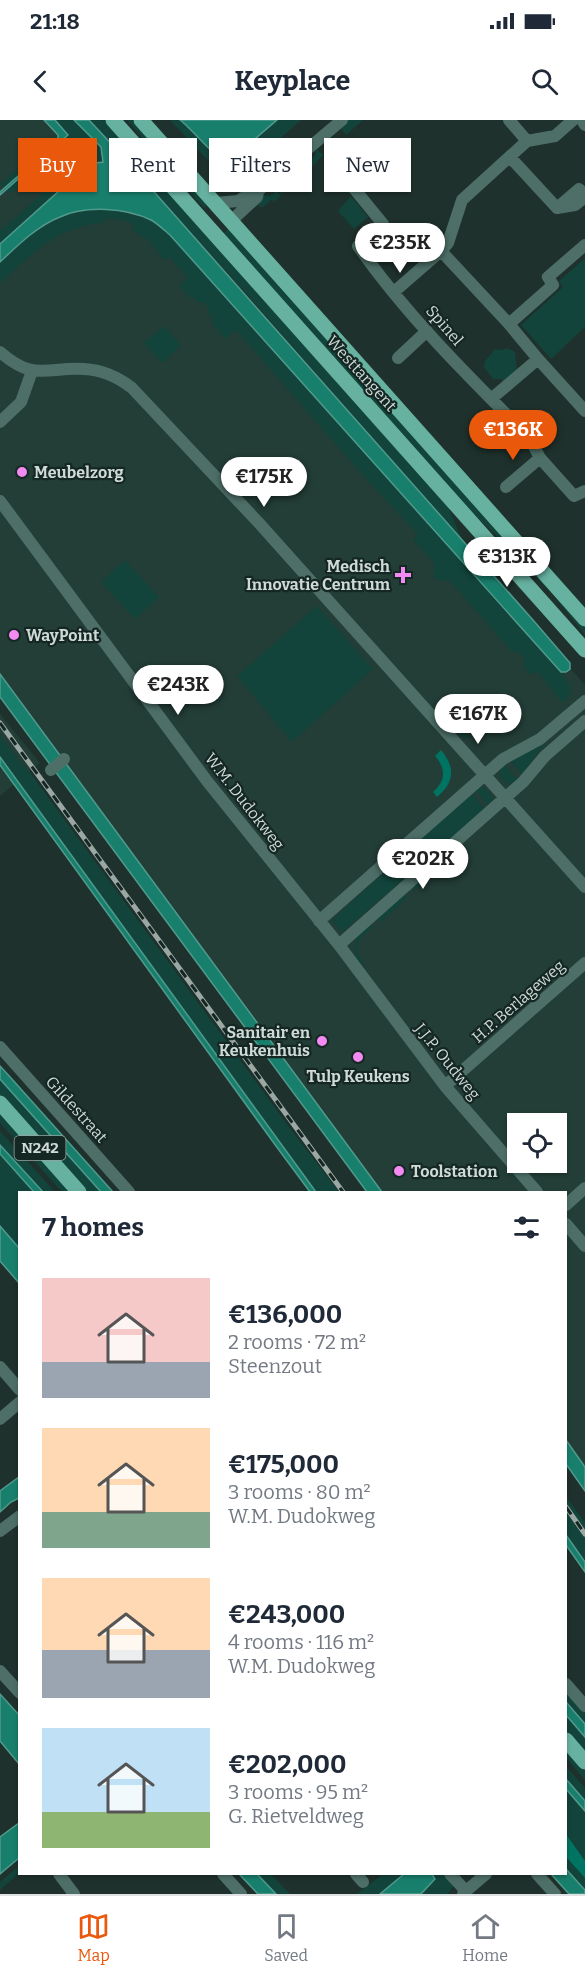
<!DOCTYPE html>
<html lang="en">
<head>
<meta charset="utf-8">
<style>
  body { margin:0; font-family:Bitter,serif; background:#f6f6f7; color:#1f2937; height:100vh; display:flex; flex-direction:column; font-size:22px; white-space:nowrap }
  * { box-sizing:border-box; margin:0 }
  p { font-size:20px; color:#747a83 }
  .icon { flex:none; width:33px; height:33px; fill:none; stroke:currentColor; stroke-width:2; stroke-linecap:round; stroke-linejoin:round }
  .map { position:relative; flex:1; overflow:hidden }
  .details { position:absolute; left:18px; top:1071px; width:549px; height:684px; display:flex; flex-direction:column; background:#fff; border-radius:0px; box-shadow:0 2px 4px #0004 }
  .details>* { flex:none }
  .hud { position:absolute; left:18px; top:18px; width:549px; height:54px; display:flex; gap:12px }
  .fabs { position:absolute; left:507px; top:993px; display:grid; gap:12px }
  .fabs a { display:grid; place-items:center; width:60px; height:60px; border-radius:0px; background:#fff; box-shadow:0 2px 4px #0004; font-size:30px }
  .price { position:absolute; translate:-50% -51px; padding:0 14px; border-radius:21px; background:#fff; color:#222; font-size:20px; line-height:39px; filter:drop-shadow(0 2px 3px #0008) }
  .price::after { content:''; position:absolute; left:50%; top:36px; width:18px; height:14px; margin-left:-9px; background:inherit; clip-path:polygon(0 0,100% 0,50% 100%) }
  .price.active { background:#ea580c; color:#fff }
  ul { padding:0; list-style:none }
  li { display:flex; align-items:center; gap:18px; height:150px; padding:0 24px }
  li span { display:grid; place-items:center; flex:none; width:168px; height:120px; border-radius:0px; color:#555 }
  li>.icon { margin-inline-start:auto }
  span .icon { width:72px; height:72px; fill:#fffc; stroke-width:1 }
  li b { font-size:26px }
  h2 { display:flex; justify-content:space-between; align-items:center; height:72px; padding:0 24px; font-size:26px }
  .pill { padding:0 21px; border-radius:0px; background:#fff; box-shadow:0 2px 4px #0004; font-size:21px; line-height:54px }
  .pill.active { background:#ea580c; color:#fff }
  .status { display:flex; justify-content:space-between; align-items:center; height:42px; padding:0 30px; background:#fff; direction:ltr }
  .status svg { height:16px; fill:currentColor }
  header { display:flex; justify-content:space-between; align-items:center; height:78px; padding:0 24px; background:#fff; font-size:27px; font-weight:700 }
  .tab-bar { display:flex; justify-content:space-around; align-items:center; height:84px; border-top:2px solid #e0e1e3; background:#fff; font-size:16px; color:#747a83 }
  .tab-bar a { display:grid; justify-items:center; gap:3px }
  .tab-bar .active { color:#ea580c }
  .map>svg:first-child { display:block }
  .built { fill:#233d37; fill-rule:evenodd }
  .green { fill:#12443b }
  .forest { fill:#007462 }
  .water { fill:#197f6d; stroke:#509a8d; stroke-width:1.5 }
  .lines { fill:none; stroke-linecap:round; stroke-linejoin:round }
  .minor { stroke:#4d6f67; stroke-width:12 }
  .major { stroke:#67b1a0; stroke-width:15 }
  .rail-casing { stroke:#9aa7a3; stroke-width:5 }
  .rail { stroke:#152723; stroke-width:3; stroke-dasharray:9; stroke-linecap:butt }
  .poi-dot { fill:#f28af2; stroke:#152723; stroke-width:2 }
  .labels { text-anchor:middle; stroke-width:4.5; stroke-linejoin:round; paint-order:stroke }
  .shield { fill:#152723; stroke:#97a4a1; stroke-width:1.5 }
  .shield-label { font-size:15px; font-weight:bold; fill:#cfdad7 }
  .street-label { font-size:16px; fill:#cfdad7; stroke:#152723 }
  .poi-label { font-size:16px; font-weight:bold; fill:#cfdad7; stroke:#152723; text-anchor:start }
</style>
</head>
<body>
<div class="status"><b>21:18</b><svg viewBox="0 0 49 12"><path d="M0 12V9h3v3zM5 12V6h3v6zM10 12V3h3v9zM15 12V0h3v12zM26 1h20v11H26zM47 4h2v5h-2z"/></svg></div>
<header><svg class="icon" aria-label="back" viewBox="0 0 24 24"><path d="M15 5l-7 7 7 7"/></svg>Keyplace<svg class="icon" aria-label="search" viewBox="0 0 24 24"><circle cx="10" cy="10" r="6"/><path d="M15 15l6 6"/></svg></header>
<div class="map">
<svg width="585" height="1774" viewBox="0 0 585 1774">
  <rect width="100%" height="100%" fill="#1f312c"/>
  <path class="built" d="M0,0H82L241,173L585,565V1358L566,1331V1072H376L0,561ZM518,1004H556V1042H518Z
    M0,594L40,643L0,676Z"/>
  <path class="green" d="M55,0H74L101,27L103,42L89,44L0,124V111L88,34L73,17L63,25L60,21L68,15Z
    M89,0H104L446,382L462,420L243,170Z
    M127,0H132L208,84L204,88Z
    M170,0H180L200,18L222,41L233,39L277,0H301L237,57L212,45Z
    M348,0H363L346,15L340,8Z
    M302,19H307L310,22L273,55L268,49Z
    M47,23L55,33L11,73L0,64Z
    M315,28L323,35L303,56L298,50L316,35Z
    M297,52L302,57L282,74L277,69Z
    M276,71L281,76L275,81L271,80L263,87H260L256,82L264,75L270,76Z
    M351,76L368,97L354,109L338,91Z
    M94,89L116,90L150,100L170,115L561,552L571,568L569,576L563,583L537,551L531,555L523,546L524,537L520,533L511,531L450,461L434,459V443L413,420L418,414L367,360L236,210L225,219L211,202L213,199L209,194L208,187L204,183L198,182L193,177L191,178L179,166L188,158L169,137L164,140L149,121L132,110L134,105L124,100L107,98L104,103C58,106 33,133 0,163V142C29,115 53,94 94,89Z
    M229,108L585,508V515L554,476L501,420L462,383L222,115Z
    M585,138V207L551,239L521,205L563,167L559,161Z
    M164,206L181,225L162,243L144,223Z
    M507,228L515,232L517,252L504,263L501,259H493L484,247L485,241L495,229L502,230Z
    M125,440L159,477L135,499L101,462Z
    M317,486L373,549L292,622L237,556Z
    M438,583L468,617L466,619L452,609L436,590L435,587Z
    M0,615L22,645L29,651L289,1007L339,1072H316L0,637Z
    M546,621L522,654L510,640Z
    M505,646L518,660L507,664L499,655L501,648Z
    M479,667C488,668 492,674 493,682L490,687L475,669Z
    M471,673L485,689L342,812L332,800Z
    M454,730L459,731L413,772L414,767Z
    M404,775L408,777L379,803V797Z
    M371,806L373,807C358,819 352,826 364,844L361,846C351,832 353,812 371,806Z
    M0,958L101,1072H86L0,976Z
    M0,994L70,1072H62L9,1013L0,1003Z
    M0,1011L55,1072H43L0,1025Z
    M0,1034L34,1072H20L19,1128L0,1106Z
    M566,1376L585,1403V1442L566,1415Z
    M566,1571L585,1593V1604L566,1582Z
    M566,1595L585,1617V1632L566,1611Z
    M566,1629L585,1651V1660L566,1638Z
    M566,1646L585,1668V1681L566,1659Z
    M566,1669L585,1691V1741L566,1714Z
    M566,1737L585,1758V1770L566,1749Z
    M19,1746V1753L0,1770V1762Z
    M257,1754H271L290,1774H276Z
    M383,1754H404L380,1774H357Z
    M432,1754H444L454,1765L448,1774H421L435,1759Z"/>
  <path class="forest" d="M441,630C456,648 454,663 437,677L433,672C446,661 446,648 435,636Z
    M566,1714L585,1741V1758L566,1737Z"/>
  <path class="water" d="M44,0H55L68,15L0,75V72L58,21V15Z
    M74,0H89L117,30L533,500L570,543V549L566,552H561L170,115C164,110 158,104 151,100C126,88 86,85 60,97C37,106 17,126 0,142V124L89,44L103,42L101,27Z
    M180,0H277L227,43C217,40 192,9 180,0Z
    M0,554L382,1072H367L0,577Z
    M0,637L316,1072H310L276,1026L0,645Z
    M0,946L11,958L113,1072H101L0,959Z
    M0,1025L43,1072H34L0,1034Z
    M0,1106L19,1128V1163L0,1141Z
    M566,1320L585,1347V1371L566,1344Z
    M19,1357V1378L11,1382L0,1392V1371Z
    M566,1415L585,1442V1452L566,1425Z
    M0,1574L19,1595V1644L0,1621Z
    M566,1582L585,1604V1617L566,1595Z
    M566,1659L585,1681V1691L566,1669Z
    M19,1703V1738L0,1754V1717Z
    M566,1749L585,1770V1774H569L551,1754H566Z
    M239,1754H257L276,1774H258Z
    M404,1754H432L435,1759L421,1774H380Z"/>
  <g class="lines">
    <path class="minor" d="M582,0L585,5
      M527,21L555,16L573,0
      M510,37L557,88L575,85L585,77
      M334,44L383,104L358,126C407,196 469,257 529,317L540,338L574,376L585,371
      M216,83L238,81L253,72L258,71L342,0
      M557,88L579,69L585,75
      M231,101L257,77L258,72
      M441,131L509,204L538,239L585,291
      M395,171L441,131L448,123L462,80L527,21L509,0
      M509,204L553,165L548,157L585,125
      M0,232C34,262 46,247 84,249C102,250 118,257 132,268L258,402L585,767
      M398,238L427,211
      M491,279L538,239
      M0,302L21,282L32,251
      M506,367L540,338
      M0,381L207,661L339,825L445,966L537,1072
      M51,650L64,639
      M319,801L503,639L540,619L585,581
      M339,825L523,662L545,636L585,601
      M0,927L129,1072
      M445,966L585,843
      M566,1085L585,1068
      M566,1104L585,1126
      M0,1247L20,1270
      M0,1299L20,1282
      M0,1411L20,1396
      M0,1551L20,1573
      M566,1564L585,1586
      M59,1754L74,1774
      M223,1754L241,1774
      M356,1754L363,1762
      M450,1754L466,1771L463,1774
      M537,1754L555,1774
      M466,1771L486,1754"/>
    <path class="major" d="M113,0L585,530
      M141,0L585,499
      M0,983L79,1072
      M566,1620L585,1642"/>
    <defs>
      <path id="rail" d="M0,603L343,1072
        M566,1387L585,1414"/>
    </defs>
    <use href="#rail" class="rail-casing"/>
    <use href="#rail" class="rail"/>
  </g>
  <g class="poi-dot">
    <circle cx="22" cy="352" r="6"/>
    <path d="M400 446h6v6h6v6h-6v6h-6v-6h-6v-6h6z"/>
    <circle cx="14" cy="515" r="6"/>
    <circle cx="322" cy="921" r="6"/>
    <circle cx="358" cy="937" r="6"/>
    <circle cx="399" cy="1051" r="6"/>
  </g>
  <g class="labels">
    <rect class="shield" x="14.5" y="1016" width="51" height="24" rx="4.5"/>
    <g class="shield-label">
      <text x="40" y="1033">N242</text>
    </g>
    <g class="street-label">
      <text transform="translate(445 205) rotate(49)" y="6">Spinel</text>
      <text transform="translate(362 253) rotate(48)" y="6">Westtangent</text>
      <text transform="translate(245 681) rotate(52)" y="6">W.M. Dudokweg</text>
      <text transform="translate(518 881) rotate(-41)" y="6">H.P. Berlageweg</text>
      <text transform="translate(448 941) rotate(51)" y="6">J.J.P. Oudweg</text>
      <text transform="translate(77 989) rotate(48)" y="6">Gildestraat</text>
    </g>
    <g class="poi-label">
      <text x="34" y="358">Meubelzorg</text>
      <text x="390" y="452" text-anchor="end">Medisch<tspan x="390" dy="18">Innovatie Centrum</tspan></text>
      <text x="26" y="521">WayPoint</text>
      <text x="310" y="918" text-anchor="end">Sanitair en<tspan x="310" dy="18">Keukenhuis</tspan></text>
      <text x="358" y="962" text-anchor="middle">Tulp Keukens</text>
      <text x="411" y="1057">Toolstation</text>
    </g>
  </g>
</svg>
<div class="fabs">
<a><svg class="icon" aria-label="locate" viewBox="0 0 24 24"><circle cx="12" cy="12" r="6"/><path d="M12 2v4M12 18v4M2 12h4M18 12h4"/></svg></a>
</div>
<b class="price" style="left:400px;top:154px">€235K</b>
<b class="price active" style="left:513px;top:341px">€136K</b>
<b class="price" style="left:264px;top:388px">€175K</b>
<b class="price" style="left:507px;top:468px">€313K</b>
<b class="price" style="left:178px;top:596px">€243K</b>
<b class="price" style="left:478px;top:625px">€167K</b>
<b class="price" style="left:423px;top:770px">€202K</b>
<div class="hud">
<a class="pill active">Buy</a>
<a class="pill">Rent</a>
<a class="pill">Filters</a>
<a class="pill">New</a>
</div>
<section class="details">
<h2>7 homes<svg class="icon" aria-label="filters" viewBox="0 0 24 24"><path d="M4 7h16M4 17h16"/><circle cx="9" cy="7" r="2"/><circle cx="15" cy="17" r="2"/></svg></h2>
<ul>
<li><span style="background:linear-gradient(#f6c9c9 70%,#9aa5b1 0)"><svg class="icon" aria-label="home" viewBox="0 0 24 24"><path d="M3 11l9-7 9 7M6 9v11h12V9"/></svg></span><div><b>€136,000</b><p>2 rooms · 72 m²</p><p>Steenzout</p></div></li>
<li><span style="background:linear-gradient(#ffd9b3 70%,#7fa58c 0)"><svg class="icon" aria-label="home" viewBox="0 0 24 24"><path d="M3 11l9-7 9 7M6 9v11h12V9"/></svg></span><div><b>€175,000</b><p>3 rooms · 80 m²</p><p>W.M. Dudokweg</p></div></li>
<li><span style="background:linear-gradient(#ffd9b3 60%,#9aa5b1 0)"><svg class="icon" aria-label="home" viewBox="0 0 24 24"><path d="M3 11l9-7 9 7M6 9v11h12V9"/></svg></span><div><b>€243,000</b><p>4 rooms · 116 m²</p><p>W.M. Dudokweg</p></div></li>
<li><span style="background:linear-gradient(#bfe0f5 70%,#8fb573 0)"><svg class="icon" aria-label="home" viewBox="0 0 24 24"><path d="M3 11l9-7 9 7M6 9v11h12V9"/></svg></span><div><b>€202,000</b><p>3 rooms · 95 m²</p><p>G. Rietveldweg</p></div></li>
</ul>
</section>
</div>
<nav class="tab-bar">
<a class="active"><svg class="icon" aria-label="map" viewBox="0 0 24 24"><path d="M3 6l6-2 6 2 6-2v14l-6 2-6-2-6 2zM9 4v14M15 6v14"/></svg>Map</a>
<a><svg class="icon" aria-label="saved" viewBox="0 0 24 24"><path d="M7 4h10v16l-5-4-5 4z"/></svg>Saved</a>
<a><svg class="icon" aria-label="home" viewBox="0 0 24 24"><path d="M3 11l9-7 9 7M6 9v11h12V9"/></svg>Home</a>
</nav>
</body>
</html>
